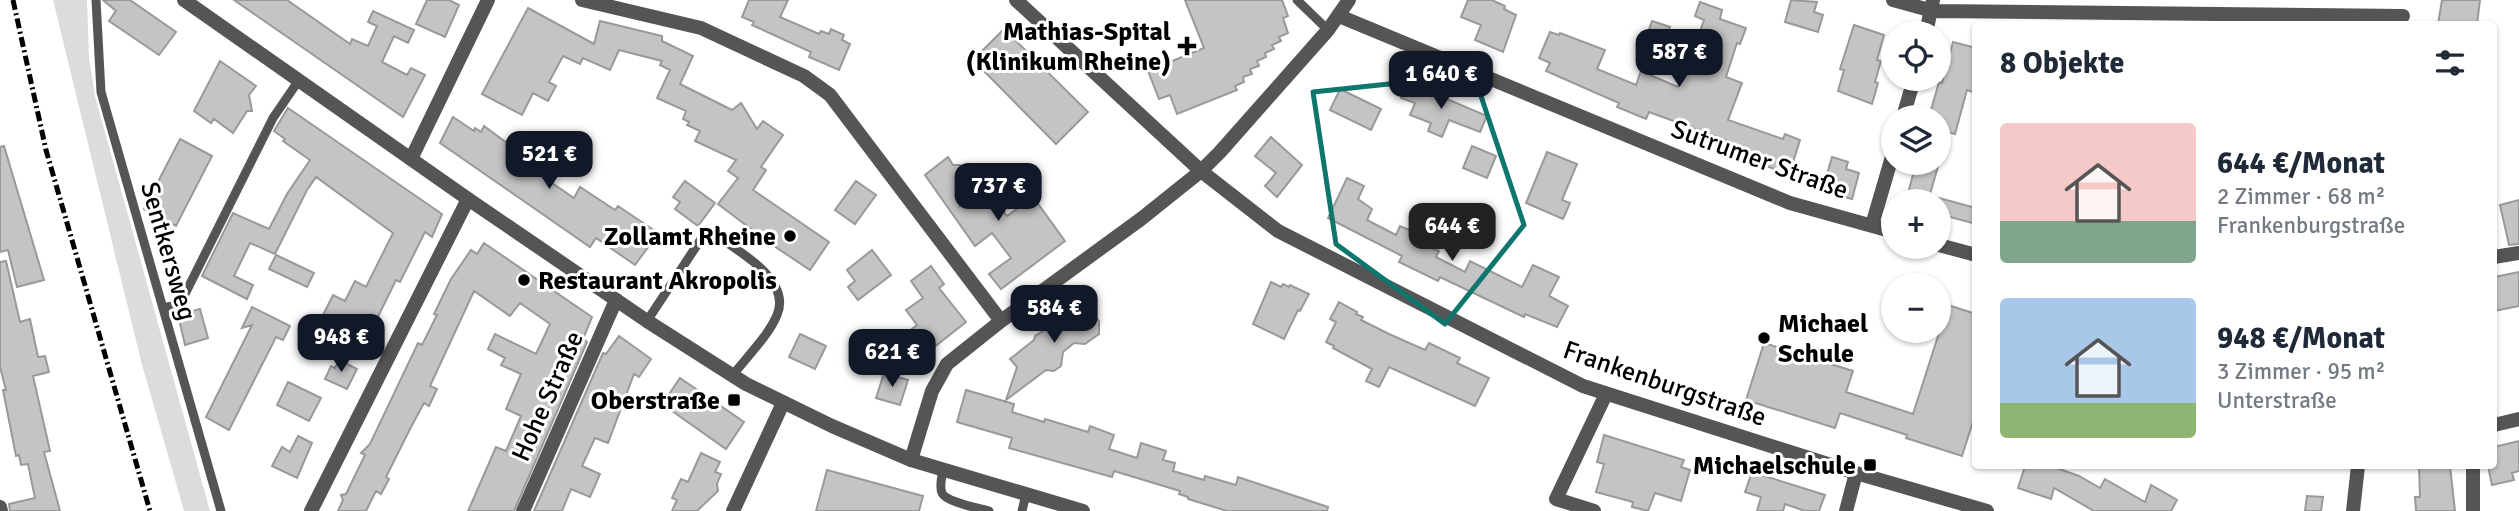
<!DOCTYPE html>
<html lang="de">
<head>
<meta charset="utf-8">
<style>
  body { margin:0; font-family:Signika,sans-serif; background:#f6f6f7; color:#1f2937; height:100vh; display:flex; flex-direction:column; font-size:26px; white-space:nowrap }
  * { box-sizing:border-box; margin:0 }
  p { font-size:23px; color:#747a83 }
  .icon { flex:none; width:38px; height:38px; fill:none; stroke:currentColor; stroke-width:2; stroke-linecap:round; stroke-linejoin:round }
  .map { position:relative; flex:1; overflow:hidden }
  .side { position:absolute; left:1972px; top:21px; width:525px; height:448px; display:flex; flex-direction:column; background:#fff; border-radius:7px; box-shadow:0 2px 5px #0004 }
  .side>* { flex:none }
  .fabs { position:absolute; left:1881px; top:21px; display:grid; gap:14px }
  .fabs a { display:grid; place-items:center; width:70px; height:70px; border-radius:50%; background:#fff; box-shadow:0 2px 5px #0004; font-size:35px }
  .price { position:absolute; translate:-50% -60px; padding:0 16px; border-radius:14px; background:#111827; color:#fff; font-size:23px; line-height:46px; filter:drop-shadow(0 2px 4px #0008) }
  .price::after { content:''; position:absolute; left:50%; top:42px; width:21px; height:16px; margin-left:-10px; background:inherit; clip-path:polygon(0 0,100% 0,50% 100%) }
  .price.current { background:#222; color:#fff }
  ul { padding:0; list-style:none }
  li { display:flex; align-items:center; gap:21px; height:175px; padding:0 28px }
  li span { display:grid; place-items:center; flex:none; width:196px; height:140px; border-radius:7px; color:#555 }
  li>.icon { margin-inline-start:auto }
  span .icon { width:84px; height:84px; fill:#fffc; stroke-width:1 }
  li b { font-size:30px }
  h2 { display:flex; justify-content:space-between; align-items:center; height:84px; padding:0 28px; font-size:30px }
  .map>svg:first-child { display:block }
  .green { fill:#dcdcdc }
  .building { fill:#c4c4c4; stroke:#999; stroke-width:2 }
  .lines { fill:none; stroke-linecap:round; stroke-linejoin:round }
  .service { stroke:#555; stroke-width:9 }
  .minor { stroke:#555; stroke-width:14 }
  .tertiary { stroke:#555; stroke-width:14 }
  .rail { stroke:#000; stroke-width:5; stroke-dasharray:10 3.5 2 3.5; stroke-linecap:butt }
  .marked { fill:none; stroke:#0f766e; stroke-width:5; stroke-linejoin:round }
  .poi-dot { fill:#000; stroke:#fff; stroke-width:2.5 }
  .labels { text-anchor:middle; stroke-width:6; stroke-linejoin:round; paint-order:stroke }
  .poi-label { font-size:26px; font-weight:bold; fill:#000; stroke:#fff; text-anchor:end }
  .street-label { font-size:26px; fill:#000; stroke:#fff }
</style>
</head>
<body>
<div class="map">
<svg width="2519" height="511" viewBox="0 0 2519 511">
  <rect width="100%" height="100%" fill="#fff"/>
  <path class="green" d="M53,0H87L89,58L95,96L210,511H184L141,361Z"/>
  <path class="building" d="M103,0H130L176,32L159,55L109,21L116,11Z
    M234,0H287L350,44L352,39L368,46L377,26L368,22L373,11L414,30L408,43L394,36L382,62L407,75L411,68L425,75L403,117Z
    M427,0H449L459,5L445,37L416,24Z
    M749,0H788L780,17L819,34L821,31L829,34L831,29L844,35L842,40L850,44L839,70L809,57L811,52L752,25L754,22L742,17Z
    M1185,0H1282L1288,16L1283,18L1288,33L1279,37L1281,41L1272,45L1274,49L1265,53L1266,57L1257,61L1259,66L1250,69L1252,74L1243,77L1244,82L1235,86L1237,90L1177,114L1170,95L1159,99L1148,71L1204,48Z
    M1468,0H1492L1505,6L1504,9L1516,15L1503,52L1475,40L1481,25L1461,17Z
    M1791,0L1817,2L1814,12L1823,15L1818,32L1785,22Z
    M2442,0H2480L2477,24H2438Z
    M1700,2L1722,10L1720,19L1746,28L1740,44L1737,43L1726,77L1742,83L1728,120L1783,139L1785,134L1800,140L1789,175L1744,157L1746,152L1730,146L1731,142L1649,112L1646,119L1617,107L1619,103L1546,71L1550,63L1539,58L1550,32L1559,35L1560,33L1605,50L1597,69L1636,85L1641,71L1678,87L1687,62L1693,64L1703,36L1699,34L1704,20L1695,16Z
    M528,8L594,44L600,21L662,36V41L693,56L680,84L732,110L741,103L757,129L763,121L783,135L761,167L766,170L753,190L829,242L810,270L771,244L718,204L738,178L728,171L736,160L695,141L700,131L687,125L689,122L683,119L686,111L657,98L670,70L660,65L662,61L619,50L610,70L583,58L580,64L563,56L549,82L556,86L548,101L533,93L522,115L482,94Z
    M1652,21L1670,27L1664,44L1646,38Z
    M1854,25L1884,35L1877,60L1881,61L1875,82L1878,83L1872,104L1838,91L1844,70L1840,69Z
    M1004,29L1088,112L1056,144L973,60Z
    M1953,42L1976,48V93L1967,90L1955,134L1939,130V117H1929L1939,82L1942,83Z
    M220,61L256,86L249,95L252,111H247L233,133L214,119L211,123L194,111Z
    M1407,82L1487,116L1480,132L1449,120L1442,137L1428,131L1431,123L1410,115L1415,103L1401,98Z
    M1340,89L1381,109L1371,130L1330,110Z
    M288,108L442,214L432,237L425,232L400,282L396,280L367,339L357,333L351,345L317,327L333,295L345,301L355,281L366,287L393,233L316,177L307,190L275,254L250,243L234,276L253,285L247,299L202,276L233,213L269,229L287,194L310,160L283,141L285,139L274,131Z
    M453,117L474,131L475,128L481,132L484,126L522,154L532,137L547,144L533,170L574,198L580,187L615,210L618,206L655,231L649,240L652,242L635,265L596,238L590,247L440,143Z
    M1271,137L1302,165L1277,197L1265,186L1276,173L1255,156Z
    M180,139L212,156L176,226L144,209Z
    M4,146L44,280L17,287L8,250L0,252V147Z
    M1472,146L1496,156L1487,178L1463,168Z
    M1547,152L1577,164L1562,200L1570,203L1563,219L1526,203Z
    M948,157L953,165H960L965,172L960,206L985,187L1007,216L1033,197L1065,241L1001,289L989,274L1011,258L992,233L975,246L925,175Z
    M1832,157L1848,162L1846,169L1859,173L1852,199L1822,191Z
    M1916,163H1939L1928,201H1906Z
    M1347,178L1364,186L1358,199L1372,209L1367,220L1396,235L1400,226L1429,238L1426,246L1439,251L1436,257L1465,272L1470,261L1522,287L1533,265L1559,277L1549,296L1568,306L1557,327L1525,314L1524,317L1440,277L1438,281L1399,262L1402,256L1328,218Z
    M685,181L715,203L698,226L675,209L680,202L673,197Z
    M856,181L876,195L855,224L835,210Z
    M1939,198L1976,208V224L1939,214Z
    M2519,200V244L2509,245L2500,205Z
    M484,243L592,317L583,339L587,342L514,511H468L496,447L506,451L521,416L506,409L521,374L501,365L505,358L488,349L495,334L536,354L550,324L520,303L510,316L474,291L430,386L437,389L429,406L424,403L410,429L386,477L389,479L381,494L376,491L366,511H338L343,500L341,495L346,494L365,455L361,453L370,444L418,343L422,345L437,315L434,314L451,279L471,250L477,254Z
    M872,250L891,275L858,300L848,287L855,281L847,270Z
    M276,255L314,273L307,287L269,269Z
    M6,261L20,322L30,319L38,357L45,356L49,372L33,376L50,451L44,452L60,511H10L9,504L35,498L28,464L21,465L19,455L16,456L3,390H6L0,367V262Z
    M931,266L944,284L939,288L966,322L933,348L931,345L923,352L908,332L917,325L906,310L923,298L911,281Z
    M2519,272V306L2494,311V277Z
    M1271,282L1281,287L1283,284L1289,287L1290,285L1309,294L1300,311L1298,310L1284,339L1253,324Z
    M1084,300L1099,321V334L1085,344L1074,343L1063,352L1061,366L1054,371L1046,370L1006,400L1017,367L1010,359L1034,340L1035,336L1043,331L1044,323L1050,325L1072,305L1074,308Z
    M1339,302L1357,312L1356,314L1363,317L1361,320L1389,334L1425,350L1429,343L1460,358L1457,363L1489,378L1475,406L1389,367L1379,387L1366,381L1372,369L1333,348L1334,346L1326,342L1336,322L1330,319Z
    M1948,305L1976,314V412L1962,456L1906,438L1907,435L1840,413L1835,428L1746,400L1764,343L1853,371L1846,392L1913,414Z
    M252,307L290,326L283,340L276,337L229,430L206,417L252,325L242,328Z
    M200,309L208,338L185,345L178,315Z
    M800,334L826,346L815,369L789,357Z
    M619,336L651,359L639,377L634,374L608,443L595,438L582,466L600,474L590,497L571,489L562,511H534L603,353L606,354Z
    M339,360L357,369L347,389L325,379L331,366L335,368Z
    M884,373L908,380L900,405L876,398Z
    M680,378L744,422L726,449L665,406V400Z
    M288,382L321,398L309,421L277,405Z
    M966,390L1014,404L1012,412L1044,422L1045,419L1088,432L1090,426L1114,435L1109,449L1137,458L1141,443L1166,451L1163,460L1175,463L1173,471L1204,480L1205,476L1236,485L1238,477L1328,507L1327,511H1227L1188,499V497L1179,494L1180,491L1114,471L1112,477L1009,448L1012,438L957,422Z
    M1604,435L1684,460L1681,467L1690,470L1681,501L1655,493L1648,511L1632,507L1633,502L1596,492L1604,464L1597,462Z
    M298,436L312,443L297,478L272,466L282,447L290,452Z
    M2519,441V471L2512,473L2514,480L2492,485L2488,466H2494V447Z
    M701,453L720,462L715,472L721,474L717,484L718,491L697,511H672L677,500L672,498L681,479L688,482Z
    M2025,466H2051L2079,476L2100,488L2105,479L2145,502L2151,485L2177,500L2171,511H2094L2054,488L2051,499L2018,488Z
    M2419,466H2450L2455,511H2416L2415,497H2420Z
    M827,470L923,496L919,511H816Z
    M1752,472L1825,495L1819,511H1805L1785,504L1783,511H1757L1761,497L1745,492Z
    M2307,496L2323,497L2321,511H2305Z"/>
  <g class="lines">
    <path class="service" d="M96,0L101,92L221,511
      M1297,0L1328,30
      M163,308L177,305L182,300L273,118L299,80
      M647,321L707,230C732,247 793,278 777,315C769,335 746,358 732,376
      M943,470C942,476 939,486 942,493C946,502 978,508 989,511
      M1022,511L1026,494"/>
    <path class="minor" d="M582,0L701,28L804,76L830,95L1001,321
      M1016,0L1201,171L1278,231L1583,386L1856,473L1987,511
      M1893,0L1933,11L2403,16
      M1339,16L1790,203L1894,232
      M1926,33L1933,0
      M1903,117L1914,79
      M411,159L488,0
      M1872,225L1894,150
      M1939,245L1976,255
      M2494,257L2519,253
      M2494,425L2519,419
      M911,460L932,391L947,364L1001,321L1141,219L1201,171L1220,152L1328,30L1349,0
      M2473,466V511
      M0,507L1,511
      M311,511L468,199
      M523,511L616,300
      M733,511L783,403
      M1594,511L1556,499L1606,394
      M1846,511L1856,473
      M2353,511L2358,466"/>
    <path class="tertiary" d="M184,0L468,199L647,321L746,384L832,426L911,460L1083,511"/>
    <path class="rail" d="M13,0L46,150L150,511"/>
  </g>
  <path class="marked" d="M1474,75L1524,225L1445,324L1336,244L1313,92Z"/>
  <g class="poi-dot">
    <path d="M1183.5 35.5h7v7h7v7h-7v7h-7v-7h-7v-7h7z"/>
    <circle cx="790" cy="236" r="7"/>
    <circle cx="524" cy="280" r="7"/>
    <circle cx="1764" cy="338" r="7"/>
    <rect x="727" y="393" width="14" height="14" rx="3.5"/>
    <rect x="1863" y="458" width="14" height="14" rx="3.5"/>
  </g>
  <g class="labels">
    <g class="poi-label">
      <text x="1171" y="40">Mathias-Spital<tspan x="1171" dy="30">(Klinikum Rheine)</tspan></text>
      <text x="776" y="245">Zollamt Rheine</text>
      <text x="538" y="289" text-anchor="start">Restaurant Akropolis</text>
      <text x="1778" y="332" text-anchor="start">Michael<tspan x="1778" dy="30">Schule</tspan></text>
      <text x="720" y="409">Oberstraße</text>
      <text x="1856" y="474">Michaelschule</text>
    </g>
    <g class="street-label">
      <text transform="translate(1760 159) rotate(20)" y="9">Sutrumer Straße</text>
      <text transform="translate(169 251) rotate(74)" y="9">Sentkersweg</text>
      <text transform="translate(1665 383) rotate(19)" y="9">Frankenburgstraße</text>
      <text transform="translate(547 396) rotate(-66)" y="9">Hohe Straße</text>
    </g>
  </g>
</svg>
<div class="fabs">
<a><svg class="icon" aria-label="locate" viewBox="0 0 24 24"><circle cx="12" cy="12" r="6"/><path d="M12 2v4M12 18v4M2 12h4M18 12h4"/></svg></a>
<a><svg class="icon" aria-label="layers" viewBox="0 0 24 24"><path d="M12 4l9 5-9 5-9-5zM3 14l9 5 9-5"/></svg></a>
<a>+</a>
<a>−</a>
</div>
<b class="price" style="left:1679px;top:89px">587 €</b>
<b class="price" style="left:1441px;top:111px">1 640 €</b>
<b class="price" style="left:549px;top:191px">521 €</b>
<b class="price" style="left:998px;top:223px">737 €</b>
<b class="price current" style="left:1452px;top:263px">644 €</b>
<b class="price" style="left:1054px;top:345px">584 €</b>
<b class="price" style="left:341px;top:374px">948 €</b>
<b class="price" style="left:892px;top:389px">621 €</b>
<section class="side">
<h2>8 Objekte<svg class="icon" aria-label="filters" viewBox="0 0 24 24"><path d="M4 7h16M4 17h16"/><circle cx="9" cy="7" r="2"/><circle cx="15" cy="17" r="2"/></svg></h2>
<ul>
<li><span style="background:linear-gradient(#f6c9c9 70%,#7fa58c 0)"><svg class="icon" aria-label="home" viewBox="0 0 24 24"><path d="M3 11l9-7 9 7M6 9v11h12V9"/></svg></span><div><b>644 €/Monat</b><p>2 Zimmer · 68 m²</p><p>Frankenburgstraße</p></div></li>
<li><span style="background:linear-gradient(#a9c7e8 75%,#8fb573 0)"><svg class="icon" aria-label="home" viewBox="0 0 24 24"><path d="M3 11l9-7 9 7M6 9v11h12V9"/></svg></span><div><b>948 €/Monat</b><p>3 Zimmer · 95 m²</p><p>Unterstraße</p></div></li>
</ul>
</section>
</div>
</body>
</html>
